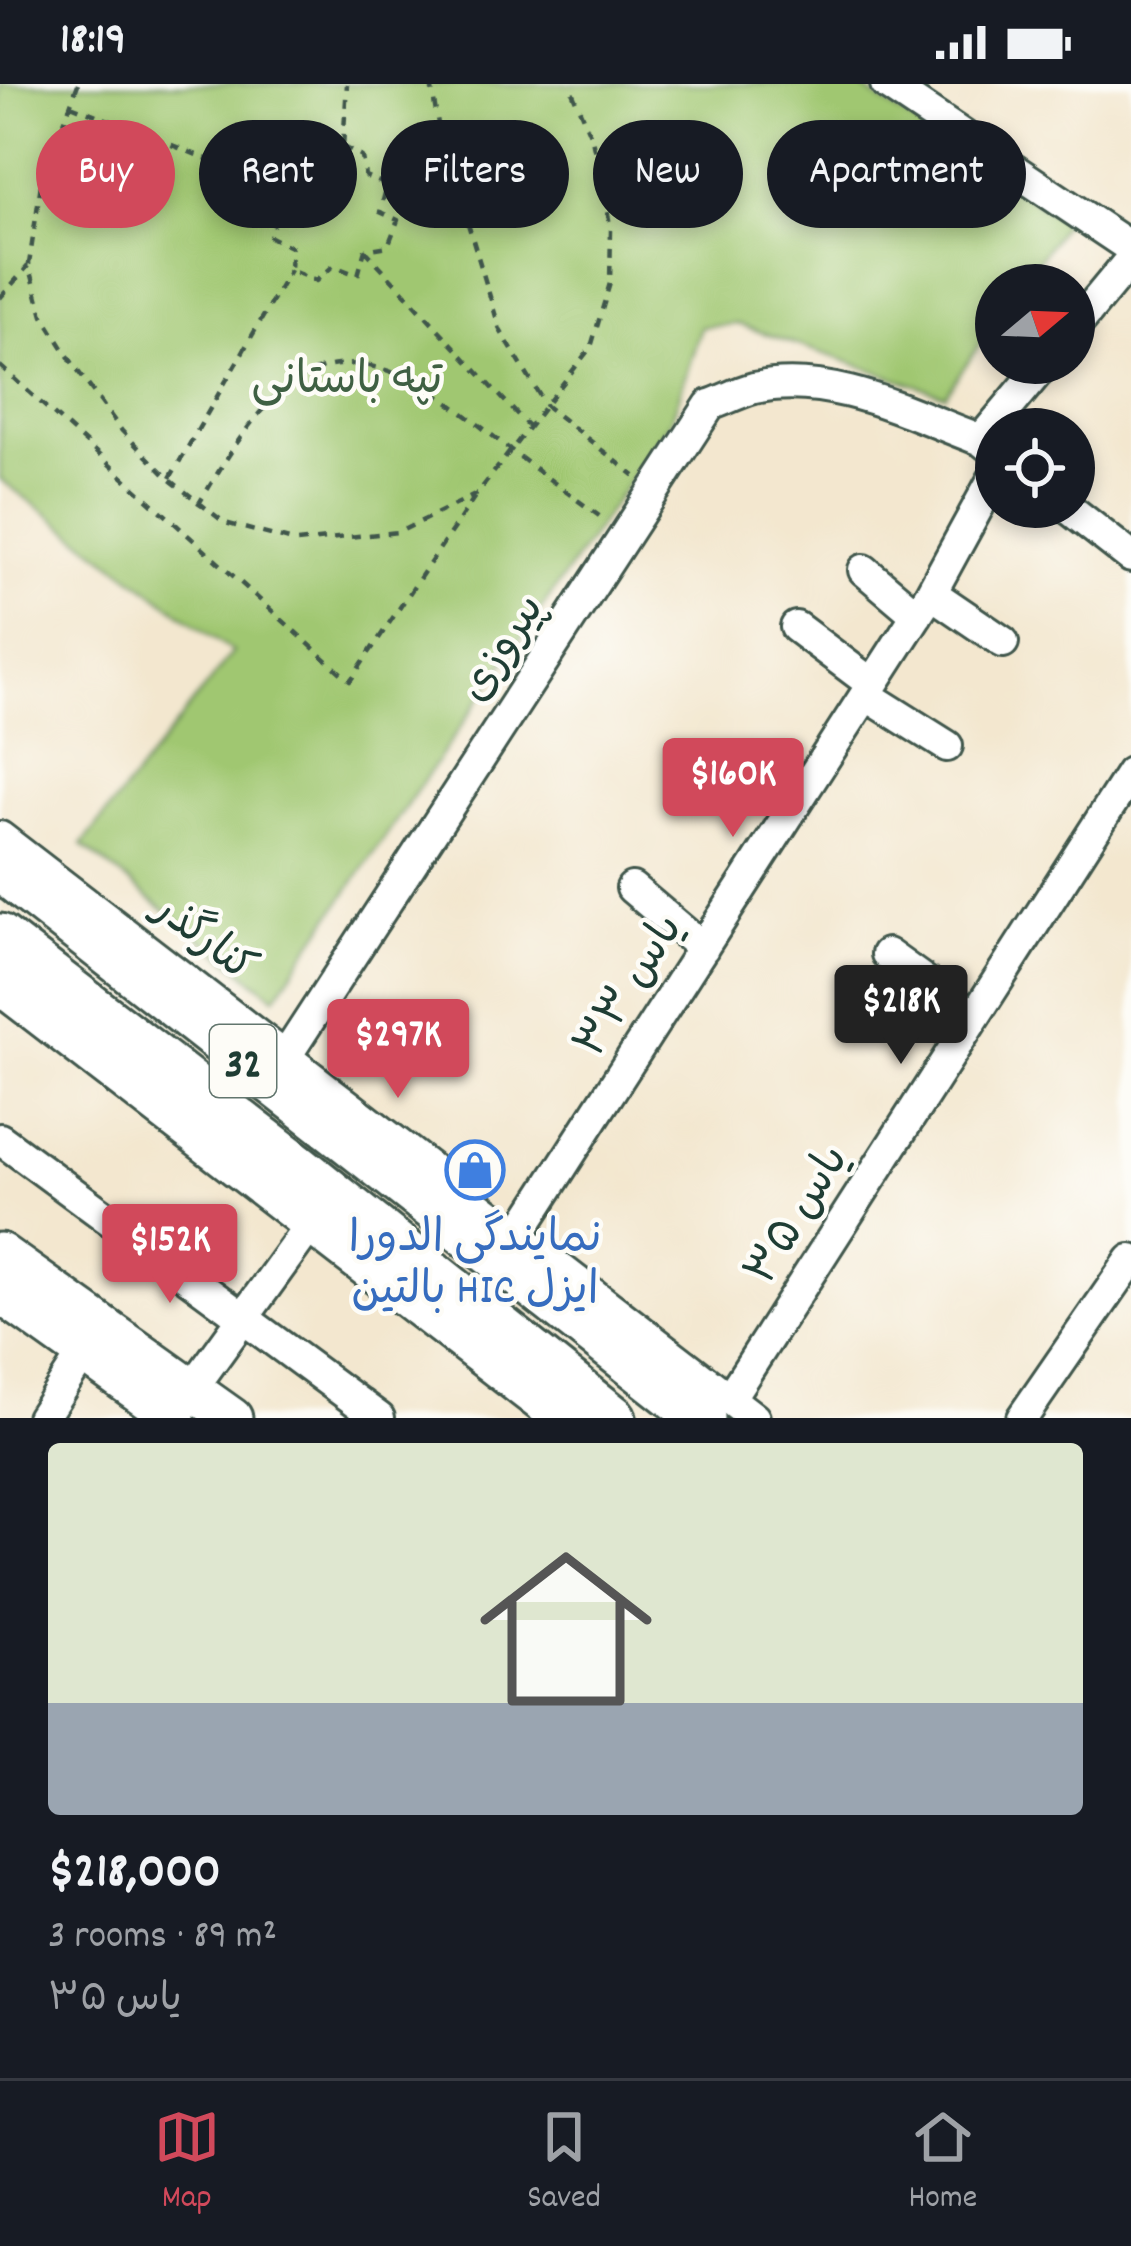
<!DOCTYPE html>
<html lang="en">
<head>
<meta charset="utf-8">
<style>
  body { margin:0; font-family:Dekko,"Playpen Sans Arabic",sans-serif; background:#20242c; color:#f1f3f6; height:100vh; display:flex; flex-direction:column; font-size:45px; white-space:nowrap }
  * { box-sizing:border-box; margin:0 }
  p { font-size:39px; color:#9ea1a6 }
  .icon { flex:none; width:66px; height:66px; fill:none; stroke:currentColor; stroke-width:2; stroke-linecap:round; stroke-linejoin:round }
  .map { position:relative; height:1334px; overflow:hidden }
  .panel { display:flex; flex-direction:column; background:#171b24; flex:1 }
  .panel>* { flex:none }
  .hud { position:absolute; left:36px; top:36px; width:1059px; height:108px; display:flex; gap:24px }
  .needle { width:78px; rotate:71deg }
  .fabs { position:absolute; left:975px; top:180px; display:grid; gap:24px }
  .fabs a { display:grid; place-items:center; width:120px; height:120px; border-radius:50%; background:#171b24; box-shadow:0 6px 18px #0003; font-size:60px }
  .price { position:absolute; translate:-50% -102px; padding:0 27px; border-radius:12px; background:#d1495b; color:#fff; font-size:39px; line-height:78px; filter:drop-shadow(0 3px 6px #0008) }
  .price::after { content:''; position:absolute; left:50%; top:72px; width:36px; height:27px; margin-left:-18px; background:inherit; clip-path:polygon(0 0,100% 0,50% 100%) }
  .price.on { background:#222; color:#fff }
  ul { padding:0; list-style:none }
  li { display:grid; align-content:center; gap:24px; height:636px; padding:0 48px }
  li+li { border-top:3px solid #363941 }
  li span { display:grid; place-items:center; height:372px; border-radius:12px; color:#555 }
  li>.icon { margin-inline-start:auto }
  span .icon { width:216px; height:216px; fill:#fffc; stroke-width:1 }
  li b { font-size:51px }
  .pill { padding:0 42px; border-radius:54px; background:#171b24; box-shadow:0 6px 18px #0003; font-size:42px; line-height:108px }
  .pill.on { background:#d1495b; color:#fff }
  .status { display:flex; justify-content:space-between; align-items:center; height:84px; padding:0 60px; background:#171b24; direction:ltr }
  .status svg { height:33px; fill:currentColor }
  .menu { display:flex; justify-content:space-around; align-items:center; height:168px; border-top:3px solid #363941; background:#171b24; font-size:33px; color:#9ea1a6 }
  .menu a { display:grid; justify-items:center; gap:6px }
  .menu .on { color:#d1495b }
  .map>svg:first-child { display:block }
  .green { fill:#a0c771; stroke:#608252; stroke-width:3 }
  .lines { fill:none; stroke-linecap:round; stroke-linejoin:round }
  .minor-casing { stroke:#3f564b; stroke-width:36 }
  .major-casing { stroke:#3f564b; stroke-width:45 }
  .highway-casing { stroke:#3f564b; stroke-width:51 }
  .path { stroke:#3f564b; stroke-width:4.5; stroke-dasharray:9 9; stroke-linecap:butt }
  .minor { stroke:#fff; stroke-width:30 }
  .major { stroke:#fff; stroke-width:39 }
  .highway { stroke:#fff; stroke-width:45 }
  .labels { text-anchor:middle; stroke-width:9; stroke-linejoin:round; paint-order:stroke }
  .shield { fill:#fdfcf7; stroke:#62766e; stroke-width:3 }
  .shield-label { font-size:42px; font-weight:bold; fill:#1f3d34 }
  .park-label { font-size:45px; fill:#3f6043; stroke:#fdfcf7 }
  .street-label { font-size:45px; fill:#1f3d34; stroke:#fdfcf7 }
  .shop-label { font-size:45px; fill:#366cbe; stroke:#fdfcf7 }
</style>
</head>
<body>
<div class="status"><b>18:19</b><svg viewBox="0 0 49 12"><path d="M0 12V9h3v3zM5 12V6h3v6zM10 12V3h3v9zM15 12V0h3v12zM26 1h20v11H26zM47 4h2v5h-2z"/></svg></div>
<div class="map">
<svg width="1131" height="1334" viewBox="0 0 1131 1334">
  <rect width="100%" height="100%" fill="#fdfcf7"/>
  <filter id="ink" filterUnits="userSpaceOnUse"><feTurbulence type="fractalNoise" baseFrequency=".00833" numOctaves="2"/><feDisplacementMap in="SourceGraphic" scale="24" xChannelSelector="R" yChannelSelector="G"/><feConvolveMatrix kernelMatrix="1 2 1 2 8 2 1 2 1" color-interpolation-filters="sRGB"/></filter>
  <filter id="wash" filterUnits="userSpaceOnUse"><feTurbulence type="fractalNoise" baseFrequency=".004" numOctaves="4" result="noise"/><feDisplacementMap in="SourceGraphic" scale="48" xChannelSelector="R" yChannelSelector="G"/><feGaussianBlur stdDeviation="2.7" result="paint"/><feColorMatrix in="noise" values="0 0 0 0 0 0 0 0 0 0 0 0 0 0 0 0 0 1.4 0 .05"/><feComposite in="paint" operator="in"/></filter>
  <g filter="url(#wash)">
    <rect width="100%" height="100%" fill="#f3e7cf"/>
    <path class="green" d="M0,0H856L1065,138L1021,201H996V237L945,311L737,240L701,243L672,335L275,913L82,761L233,568L0,395Z"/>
  </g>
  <g filter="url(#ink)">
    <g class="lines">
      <defs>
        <path id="minor" d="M886,0L1131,164
          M1074,244L1131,175
          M981,356L1045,279
          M1067,423L1131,473
          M864,486L917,531
          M931,509L1003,558
          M796,543L872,600
          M866,611L947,662
          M0,753L754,1334
          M632,804L703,864
          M887,870L973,932
          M286,972L710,321C724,316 739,308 754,304C831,287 911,330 981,356L996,368
          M0,1055L379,1334
          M518,1151L931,509L996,390
          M729,1315L1131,689
          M181,1320L311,1140
          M42,1334L84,1269
          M1022,1334L1131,1176"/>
        <path id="major" d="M0,900L563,1334
          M0,1169L232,1334
          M0,1209L175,1334"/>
        <path id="highway" d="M0,784L702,1334
          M0,853L300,1084L613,1334"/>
      </defs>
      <use href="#minor" class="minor-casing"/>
      <use href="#major" class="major-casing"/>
      <use href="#highway" class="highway-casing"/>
      <path class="path" d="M78,0L41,100L29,180L43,232L77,286L122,347L169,395L225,439L297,458L399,448L477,410L591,263L610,199L611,145L592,55L569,0
        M431,0L438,40L500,246L546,322L635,392
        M71,21L260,96
        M343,63L362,73L365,92L387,101L380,128L398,136L388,162L365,166L358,191L333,182L316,197L290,186L291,163L270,153L275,134L260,115V96L271,88L293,96L308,72L326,77L343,63L347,0
        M365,166L528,342
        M0,214L28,182
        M0,282L350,597L476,411
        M170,394L290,186
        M198,421C225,378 257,317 303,292C381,251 459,327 516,370C546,393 576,415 606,437"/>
      <use href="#minor" class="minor"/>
      <use href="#major" class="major"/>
      <use href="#highway" class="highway"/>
    </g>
  </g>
  <defs>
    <symbol id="shop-ring" viewBox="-11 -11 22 22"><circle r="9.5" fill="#fdfcf7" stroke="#3f7fe0" stroke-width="1.5"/><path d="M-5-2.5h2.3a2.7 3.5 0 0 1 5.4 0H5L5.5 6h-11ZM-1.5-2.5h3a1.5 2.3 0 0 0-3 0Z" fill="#3f7fe0"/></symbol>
  </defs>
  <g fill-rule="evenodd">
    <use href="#shop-ring" x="442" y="1053" width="66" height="66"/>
  </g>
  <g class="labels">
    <rect class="shield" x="210" y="941" width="66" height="72" rx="9"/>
    <g class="shield-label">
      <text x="243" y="992">32</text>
    </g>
    <g class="park-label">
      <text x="347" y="308">تپه باستانی</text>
    </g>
    <g class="street-label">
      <text transform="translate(499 562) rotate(-57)" y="16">پیروزی</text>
      <text transform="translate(207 851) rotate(38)" y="16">کنارگذر</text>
      <text transform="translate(626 900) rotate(-57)" y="16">یاس ۳۳</text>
      <text transform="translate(794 1129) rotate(-58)" y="16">یاس ۳۵</text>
    </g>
    <g class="shop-label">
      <text x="475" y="1166">نمایندگی الدورا<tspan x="475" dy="52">بالتین HIC ایزل</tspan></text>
    </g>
  </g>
</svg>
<div class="fabs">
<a><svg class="needle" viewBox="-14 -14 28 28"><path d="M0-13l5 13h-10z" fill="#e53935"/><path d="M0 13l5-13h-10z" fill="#9ea1a6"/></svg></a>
<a><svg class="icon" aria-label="locate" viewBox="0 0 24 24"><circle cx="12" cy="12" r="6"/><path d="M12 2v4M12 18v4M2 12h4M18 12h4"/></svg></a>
</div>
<b class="price" style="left:733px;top:756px">$160K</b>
<b class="price on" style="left:901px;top:983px">$218K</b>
<b class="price" style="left:398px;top:1017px">$297K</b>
<b class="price" style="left:170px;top:1222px">$152K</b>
<div class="hud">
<a class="pill on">Buy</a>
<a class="pill">Rent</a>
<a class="pill">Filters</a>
<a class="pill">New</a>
<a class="pill">Apartment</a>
</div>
</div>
<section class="panel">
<ul>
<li><span style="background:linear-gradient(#dfe7d0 70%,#9aa5b1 0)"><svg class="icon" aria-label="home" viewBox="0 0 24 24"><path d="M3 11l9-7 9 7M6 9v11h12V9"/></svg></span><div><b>$218,000</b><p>3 rooms · 89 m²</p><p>یاس ۳۵</p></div></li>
</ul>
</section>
<nav class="menu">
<a class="on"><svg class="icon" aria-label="map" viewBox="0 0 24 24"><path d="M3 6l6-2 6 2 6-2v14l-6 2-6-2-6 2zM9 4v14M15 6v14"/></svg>Map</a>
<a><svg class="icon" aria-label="saved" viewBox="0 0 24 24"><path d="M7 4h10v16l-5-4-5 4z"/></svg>Saved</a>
<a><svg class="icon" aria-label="home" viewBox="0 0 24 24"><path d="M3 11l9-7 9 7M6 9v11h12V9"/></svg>Home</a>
</nav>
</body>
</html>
